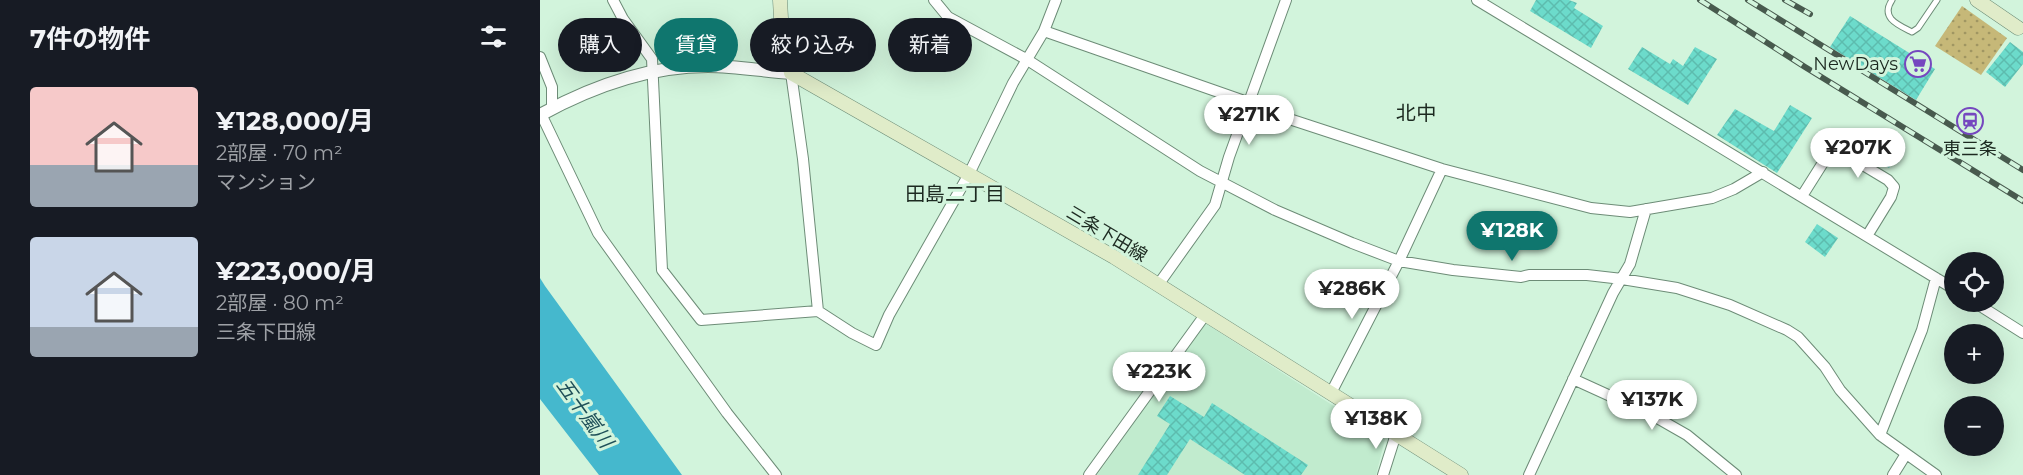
<!DOCTYPE html>
<html lang="ja">
<head>
<meta charset="utf-8">
<style>
  body { margin:0; font-family:Montserrat,"Noto Sans JP",sans-serif; background:#20242c; color:#f1f3f6; height:100vh; display:flex; flex-direction:column; font-size:22px; white-space:nowrap }
  * { box-sizing:border-box; margin:0 }
  p { font-size:20px; color:#9ea1a6 }
  .icon { flex:none; width:33px; height:33px; fill:none; stroke:currentColor; stroke-width:2; stroke-linecap:round; stroke-linejoin:round }
  .map { position:relative; flex:1; overflow:hidden }
  .details { display:flex; flex-direction:column; background:#171b24; width:540px }
  .details>* { flex:none }
  .top-card { position:absolute; left:18px; top:18px; width:570px; height:54px; display:flex; gap:12px }
  .buttons { position:absolute; left:1404px; top:252px; display:grid; gap:12px }
  .buttons a { display:grid; place-items:center; width:60px; height:60px; border-radius:50%; background:#171b24; box-shadow:0 6px 24px #0002; font-size:30px }
  .price { position:absolute; translate:-50% -51px; padding:0 14px; border-radius:21px; background:#fff; color:#222; font-size:20px; line-height:39px; filter:drop-shadow(0 2px 3px #0008) }
  .price::after { content:''; position:absolute; left:50%; top:36px; width:18px; height:14px; margin-left:-9px; background:inherit; clip-path:polygon(0 0,100% 0,50% 100%) }
  .price.current { background:#0f766e; color:#fff }
  ul { padding:0; list-style:none }
  li { display:flex; align-items:center; gap:18px; height:150px; padding:0 30px }
  li span { display:grid; place-items:center; flex:none; width:168px; height:120px; border-radius:6px; color:#555 }
  li>.icon { margin-inline-start:auto }
  span .icon { width:72px; height:72px; fill:#fffc; stroke-width:1 }
  li b { font-size:26px }
  h2 { display:flex; justify-content:space-between; align-items:center; height:72px; padding:0 30px; font-size:26px }
  .pill { padding:0 21px; border-radius:27px; background:#171b24; box-shadow:0 6px 24px #0002; font-size:21px; line-height:54px }
  .pill.current { background:#0f766e; color:#fff }
  main { display:flex; flex:1; min-height:0 }
  .map>svg:first-child { display:block }
  .built { fill:#c1ebce }
  .grass { fill:url(#grass-dots) }
  .water { fill:#45b8cd }
  .building { fill:url(#building-cross-hatch) }
  .lines { fill:none; stroke-linecap:round; stroke-linejoin:round }
  .service-casing { stroke:#6d8c77; stroke-width:7 }
  .minor-casing { stroke:#6d8c77; stroke-width:12 }
  .tertiary-casing { stroke:#6d8c77; stroke-width:14 }
  .secondary-casing { stroke:#6d8c77; stroke-width:15 }
  .service { stroke:#fff; stroke-width:5 }
  .minor { stroke:#fff; stroke-width:10 }
  .tertiary { stroke:#fff; stroke-width:12 }
  .secondary { stroke:#e0ecc9; stroke-width:14 }
  .rail-casing { stroke:#485a4e; stroke-width:6 }
  .rail { stroke:#d2f4dc; stroke-width:4; stroke-dasharray:11; stroke-linecap:butt }
  .labels { text-anchor:middle; stroke-width:6; stroke-linejoin:round; paint-order:stroke }
  .poi-label { font-size:18px; fill:#1c2920; stroke:#d2f4dc; text-anchor:end }
  .street-label { font-size:18px; fill:#1c2920; stroke:#d2f4dc }
  .neighbourhood-label { font-size:20px; fill:#1c2920; stroke:#d2f4dc }
  .water-label { font-size:20px; font-style:italic; fill:#1e4f58; stroke:#d2f4dc }
</style>
</head>
<body>
<main>
<section class="details">
<h2>7件の物件<svg class="icon" aria-label="filters" viewBox="0 0 24 24"><path d="M4 7h16M4 17h16"/><circle cx="9" cy="7" r="2"/><circle cx="15" cy="17" r="2"/></svg></h2>
<ul>
<li><span style="background:linear-gradient(#f6c9c9 65%,#9aa5b1 0)"><svg class="icon" aria-label="home" viewBox="0 0 24 24"><path d="M3 11l9-7 9 7M6 9v11h12V9"/></svg></span><div><b>¥128,000/月</b><p>2部屋 · 70 m²</p><p>マンション</p></div></li>
<li><span style="background:linear-gradient(#c9d6e8 75%,#9aa5b1 0)"><svg class="icon" aria-label="home" viewBox="0 0 24 24"><path d="M3 11l9-7 9 7M6 9v11h12V9"/></svg></span><div><b>¥223,000/月</b><p>2部屋 · 80 m²</p><p>三条下田線</p></div></li>
</ul>
</section>
<div class="map">
<svg width="1483" height="475" viewBox="0 0 1483 475">
  <defs>
    <pattern id="grass-dots" width="8" height="8" patternUnits="userSpaceOnUse" patternTransform="scale(1.5)"><rect width="8" height="8" fill="#c6b878"/><path d="M2 2h.1M6 6h.1" fill="none" stroke="#a09662" stroke-width="1.8" stroke-linecap="round"/></pattern>
    <pattern id="building-cross-hatch" width="8" height="8" patternUnits="userSpaceOnUse" patternTransform="scale(1.5)"><rect width="8" height="8" fill="#6cdbcb"/><path d="M0 0l8 8M0 8l8-8" fill="none" stroke="#5dbcae"/></pattern>
  </defs>
  <rect width="100%" height="100%" fill="#d2f4dc"/>
  <path class="built" d="M665,323L845,439L836,475H557Z"/>
  <path class="grass" d="M1422,6L1467,38L1441,75L1395,46Z"/>
  <path class="water" d="M0,278L5,286L142,475H59L0,399Z"/>
  <path class="building" d="M996,0H1029L1037,3L1034,8L1063,26L1051,48L990,11Z
    M1310,16L1395,69L1376,100L1290,47Z
    M1470,42L1483,52V64L1465,87L1446,72Z
    M1102,47L1130,64L1133,59L1143,66L1155,47L1177,59L1148,105L1088,69Z
    M1250,105L1272,118L1237,173L1177,135L1195,109L1234,131Z
    M1334,149L1354,160L1349,168L1330,157Z
    M1277,224L1298,238L1285,257L1265,242Z
    M630,396L664,417L672,403L768,465L761,475H705L650,439L627,475H598L630,424L617,416Z"/>
  <g class="lines">
    <defs>
      <path id="service" d="M1352,0C1340,18 1358,25 1372,32L1378,28L1397,0"/>
      <path id="minor" d="M73,0L83,19L112,59L122,270L161,320L278,311
        M394,0L408,17L486,59L660,171L735,210L812,243L859,261L913,270L981,277L989,275H1047L1082,279L1137,288L1190,305L1247,330L1258,337L1285,367L1300,390L1340,435L1396,475
        M937,0L1414,289
        M504,31L710,103L734,114L902,169L1051,208L1090,212L1172,198L1194,189L1223,172
        M0,57L12,87V108
        M251,73L263,159L278,311L312,333L336,345L349,315L429,174L473,83L504,31L516,0
        M1,114L58,233L187,413L236,475
        M1262,196L1291,150H1298L1348,180L1354,187L1351,197L1327,236
        M618,285L675,205L689,157L746,0
        M1434,302L1483,333
        M1033,379L1112,415L1147,435L1196,475
        M791,393L859,261L902,169
        M1340,435L1382,330L1396,278
        M549,475L665,315
        M843,475L856,434
        M989,475L1073,293L1090,264L1106,209
        M1353,475L1366,454"/>
      <path id="tertiary" d="M0,115C51,87 108,66 168,66C195,66 223,71 251,73"/>
      <path id="secondary" d="M240,0L241,18L251,73L574,257L921,475
        M1437,0L1478,28"/>
    </defs>
    <use href="#service" class="service-casing"/>
    <use href="#minor" class="minor-casing"/>
    <use href="#tertiary" class="tertiary-casing"/>
    <use href="#secondary" class="secondary-casing"/>
    <use href="#service" class="service"/>
    <use href="#minor" class="minor"/>
    <use href="#tertiary" class="tertiary"/>
    <use href="#secondary" class="secondary"/>
    <defs>
      <path id="rail" d="M1160,0L1265,67L1483,201
        M1208,0L1483,170
        M1245,0L1270,14"/>
    </defs>
    <use href="#rail" class="rail-casing"/>
    <use href="#rail" class="rail"/>
  </g>
  <defs>
    <symbol id="supermarket-ring" viewBox="-11 -11 22 22"><circle r="9.5" fill="#d2f4dc" stroke="#7547bf" stroke-width="1.5"/><path d="M-6-5.5h2.5l.6 2H6L4.5 2H-2.5L-4.4-4H-6ZM-1.5 3.2a1.3 1.3 0 1 0 .1 0ZM3 3.2a1.3 1.3 0 1 0 .1 0Z" fill="#7547bf"/></symbol>
    <symbol id="station-ring" viewBox="-11 -11 22 22"><circle r="9.5" fill="#d2f4dc" stroke="#7547bf" stroke-width="1.5"/><path d="M-3-6H3Q5-6 5-4V2Q5 4 3 4L4.5 6H3L1.5 4h-3L-3 6H-4.5L-3 4Q-5 4-5 2V-4Q-5-6-3-6ZM-3.5-4v3h7v-3ZM-3.5 1v1.5H-2V1ZM2 1v1.5H3.5V1Z" fill="#7547bf"/></symbol>
  </defs>
  <g fill-rule="evenodd">
    <use href="#supermarket-ring" x="1363" y="49" width="30" height="30"/>
    <use href="#station-ring" x="1415" y="106" width="30" height="30"/>
  </g>
  <g class="labels">
    <g class="poi-label">
      <text x="1358" y="70">NewDays</text>
      <text x="1430" y="155" text-anchor="middle">東三条</text>
    </g>
    <g class="street-label">
      <text transform="translate(567 234) rotate(31)" y="6">三条下田線</text>
    </g>
    <g class="neighbourhood-label">
      <text x="876" y="120">北中</text>
      <text x="415" y="201">田島二丁目</text>
    </g>
    <g class="water-label">
      <text transform="translate(45 413) rotate(54)" y="7">五十嵐川</text>
    </g>
  </g>
</svg>
<div class="buttons">
<a><svg class="icon" aria-label="locate" viewBox="0 0 24 24"><circle cx="12" cy="12" r="6"/><path d="M12 2v4M12 18v4M2 12h4M18 12h4"/></svg></a>
<a>+</a>
<a>−</a>
</div>
<b class="price" style="left:709px;top:146px">¥271K</b>
<b class="price" style="left:1318px;top:179px">¥207K</b>
<b class="price current" style="left:972px;top:262px">¥128K</b>
<b class="price" style="left:812px;top:320px">¥286K</b>
<b class="price" style="left:619px;top:403px">¥223K</b>
<b class="price" style="left:1112px;top:431px">¥137K</b>
<b class="price" style="left:836px;top:450px">¥138K</b>
<div class="top-card">
<a class="pill">購入</a>
<a class="pill current">賃貸</a>
<a class="pill">絞り込み</a>
<a class="pill">新着</a>
</div>
</div>
</main>
</body>
</html>
